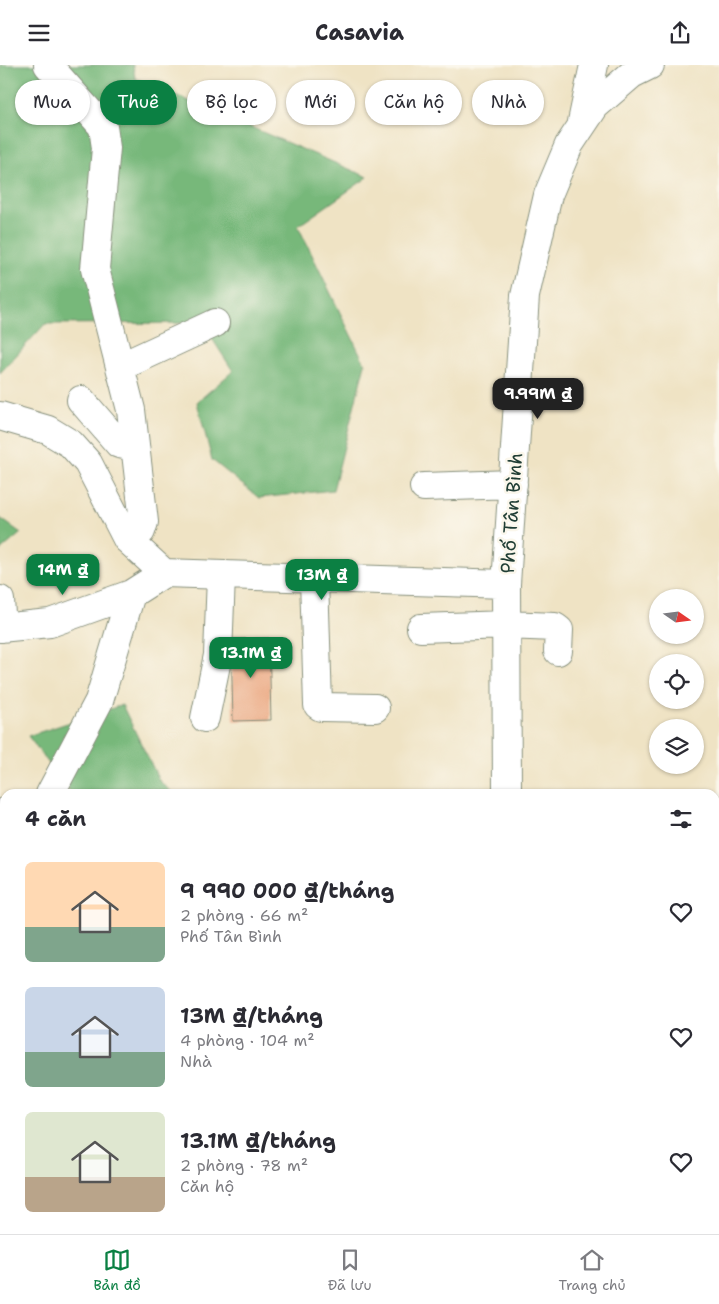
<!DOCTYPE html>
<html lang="vi">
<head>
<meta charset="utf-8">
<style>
  body { margin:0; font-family:"Shantell Sans",sans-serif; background:#f7f7f7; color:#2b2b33; height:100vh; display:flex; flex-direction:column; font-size:19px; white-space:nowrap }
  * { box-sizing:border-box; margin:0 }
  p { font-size:16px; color:#7c7c81 }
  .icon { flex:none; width:28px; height:28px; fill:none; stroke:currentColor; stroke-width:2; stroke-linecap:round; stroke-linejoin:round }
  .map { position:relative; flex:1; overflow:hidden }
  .sheet { position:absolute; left:0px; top:724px; width:720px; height:446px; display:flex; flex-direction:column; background:#fff; border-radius:15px 15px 0 0; box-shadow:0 1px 4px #0004 }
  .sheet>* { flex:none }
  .hud { position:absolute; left:15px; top:15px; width:690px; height:45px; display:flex; gap:10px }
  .needle { width:32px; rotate:104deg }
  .controls { position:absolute; left:649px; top:524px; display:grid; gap:10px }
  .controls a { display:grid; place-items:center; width:55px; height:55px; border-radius:50%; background:#fff; box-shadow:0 1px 4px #0004; font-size:25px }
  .price { position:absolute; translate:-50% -42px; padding:0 11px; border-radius:10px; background:#0b8043; color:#fff; font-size:16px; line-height:32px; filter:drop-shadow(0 1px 2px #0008) }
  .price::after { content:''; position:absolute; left:50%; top:30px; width:15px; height:11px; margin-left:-8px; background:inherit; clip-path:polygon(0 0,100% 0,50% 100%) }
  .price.on { background:#222; color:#fff }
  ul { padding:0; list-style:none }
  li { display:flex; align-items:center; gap:15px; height:125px; padding:0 25px }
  li span { display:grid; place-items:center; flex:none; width:140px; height:100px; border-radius:8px; color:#555 }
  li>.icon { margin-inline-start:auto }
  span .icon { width:60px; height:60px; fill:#fffc; stroke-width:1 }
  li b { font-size:21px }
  h2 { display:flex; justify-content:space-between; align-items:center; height:60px; padding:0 25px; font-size:21px }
  .tag { padding:0 18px; border-radius:22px; background:#fff; box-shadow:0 1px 4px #0004; font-size:18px; line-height:45px }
  .tag.on { background:#0b8043; color:#fff }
  header { display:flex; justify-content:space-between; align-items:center; height:65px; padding:0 25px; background:#fff; font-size:22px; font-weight:700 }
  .tabs { display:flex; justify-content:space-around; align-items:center; height:70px; border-top:1px solid #e1e1e2; background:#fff; font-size:14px; color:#7c7c81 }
  .tabs a { display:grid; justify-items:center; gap:2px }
  .tabs .on { color:#0b8043 }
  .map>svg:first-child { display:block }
  .forest { fill:#77b87a; stroke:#4b7a57 }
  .building { fill:#eaa47d }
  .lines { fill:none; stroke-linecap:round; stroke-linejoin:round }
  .minor-casing { stroke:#87907c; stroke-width:30 }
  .path { stroke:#87907c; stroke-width:3; stroke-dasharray:1 4; stroke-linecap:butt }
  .minor { stroke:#fff; stroke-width:28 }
  .labels { text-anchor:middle; stroke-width:5; stroke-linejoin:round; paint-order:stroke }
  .street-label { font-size:19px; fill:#1f3d34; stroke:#fbf7ec }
</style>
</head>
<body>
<header><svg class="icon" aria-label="menu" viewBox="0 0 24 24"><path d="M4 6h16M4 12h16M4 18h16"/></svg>Casavia<svg class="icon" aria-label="share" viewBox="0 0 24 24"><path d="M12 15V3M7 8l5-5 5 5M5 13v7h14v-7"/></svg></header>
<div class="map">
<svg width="719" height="1169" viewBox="0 0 719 1169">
  <rect width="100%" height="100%" fill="#fbf7ec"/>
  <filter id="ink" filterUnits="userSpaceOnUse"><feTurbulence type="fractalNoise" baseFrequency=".02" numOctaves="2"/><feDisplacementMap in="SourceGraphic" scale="10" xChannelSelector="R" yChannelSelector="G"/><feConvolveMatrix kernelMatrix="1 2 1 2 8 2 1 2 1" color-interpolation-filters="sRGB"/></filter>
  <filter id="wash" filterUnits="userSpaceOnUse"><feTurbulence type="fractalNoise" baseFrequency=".0096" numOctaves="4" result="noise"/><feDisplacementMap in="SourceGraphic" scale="20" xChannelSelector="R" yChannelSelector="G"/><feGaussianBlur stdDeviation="1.12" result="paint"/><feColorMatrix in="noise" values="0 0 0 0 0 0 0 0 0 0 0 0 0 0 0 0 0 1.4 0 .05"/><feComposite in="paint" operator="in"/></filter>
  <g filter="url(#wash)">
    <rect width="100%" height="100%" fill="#efe3c4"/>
    <path class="forest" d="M0,0H133L135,13L368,112L298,161L365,299L333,425L259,433L212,395L197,337L233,306L202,258L45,259L0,308Z
      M0,453L21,468L0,486Z
      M122,640L160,717L174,729H72L28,671Z
      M0,831L5,835V950L0,942Z
      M232,1165H304L306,1169L312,1165H364L363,1169H238Z"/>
    <g id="blocks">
      <path class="building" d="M269,573L271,655L233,656L231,574Z"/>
    </g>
  </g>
  <g filter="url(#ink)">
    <use href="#blocks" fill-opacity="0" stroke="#87907c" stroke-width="1"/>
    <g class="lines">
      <defs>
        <path id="minor" d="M48,0L103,62L106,83L95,204L131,345L144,457L141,466L127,474
          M582,57L594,0
          M120,302L215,258
          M81,335L119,379L135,382
          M0,351L48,365L71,379L88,398L127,474L164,508
          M424,422L513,419
          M314,514L318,640L321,642L375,643
          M0,535L2,563
          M0,563L50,558L131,529L164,508L506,519
          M421,563L506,560L555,562L559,565L558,586
          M205,653L218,590L221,511
          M50,729L99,636L131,529
          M507,729L506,519L525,231L548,130L569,80L595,41L632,9L650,0
          M0,748L5,751
          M0,824L5,815
          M0,1120L5,1123
          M71,1165L76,1169
          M612,1165L617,1169"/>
      </defs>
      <use href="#minor" class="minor-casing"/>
      <path class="path" d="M0,951L4,952"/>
      <use href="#minor" class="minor"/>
    </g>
  </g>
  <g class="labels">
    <g class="street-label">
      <text transform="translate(511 448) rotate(-86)" y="7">Phố Tân Bình</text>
    </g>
  </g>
</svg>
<div class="controls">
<a><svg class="needle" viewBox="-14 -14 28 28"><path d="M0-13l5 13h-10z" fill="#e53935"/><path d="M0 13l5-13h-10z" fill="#7c7c81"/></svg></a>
<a><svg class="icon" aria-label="locate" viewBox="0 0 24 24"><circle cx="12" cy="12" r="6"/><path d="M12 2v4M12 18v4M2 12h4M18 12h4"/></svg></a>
<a><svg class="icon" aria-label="layers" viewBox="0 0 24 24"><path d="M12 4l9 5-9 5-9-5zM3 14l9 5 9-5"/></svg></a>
</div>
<b class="price on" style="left:538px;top:355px">9.99M ₫</b>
<b class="price" style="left:63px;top:531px">14M ₫</b>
<b class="price" style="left:322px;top:536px">13M ₫</b>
<b class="price" style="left:251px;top:614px">13.1M ₫</b>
<div class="hud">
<a class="tag">Mua</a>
<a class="tag on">Thuê</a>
<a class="tag">Bộ lọc</a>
<a class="tag">Mới</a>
<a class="tag">Căn hộ</a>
<a class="tag">Nhà</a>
</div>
<section class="sheet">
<h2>4 căn<svg class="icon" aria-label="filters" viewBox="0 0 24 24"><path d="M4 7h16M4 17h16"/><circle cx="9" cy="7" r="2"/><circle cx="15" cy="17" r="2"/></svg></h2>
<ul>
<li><span style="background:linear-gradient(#ffd9b3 65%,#7fa58c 0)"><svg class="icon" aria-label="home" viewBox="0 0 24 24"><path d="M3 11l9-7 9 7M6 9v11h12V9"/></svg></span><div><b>9 990 000 ₫/tháng</b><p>2 phòng · 66 m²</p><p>Phố Tân Bình</p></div><svg class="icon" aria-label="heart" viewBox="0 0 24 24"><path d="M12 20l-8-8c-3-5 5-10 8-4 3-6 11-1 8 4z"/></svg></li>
<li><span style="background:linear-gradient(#c9d6e8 65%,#7fa58c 0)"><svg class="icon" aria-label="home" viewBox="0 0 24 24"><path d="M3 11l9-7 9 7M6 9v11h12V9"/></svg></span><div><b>13M ₫/tháng</b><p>4 phòng · 104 m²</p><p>Nhà</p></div><svg class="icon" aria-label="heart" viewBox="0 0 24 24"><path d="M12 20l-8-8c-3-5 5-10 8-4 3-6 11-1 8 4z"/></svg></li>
<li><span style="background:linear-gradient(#dfe7d0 65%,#b9a48a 0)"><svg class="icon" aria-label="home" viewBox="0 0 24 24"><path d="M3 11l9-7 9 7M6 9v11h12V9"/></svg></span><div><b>13.1M ₫/tháng</b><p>2 phòng · 78 m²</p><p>Căn hộ</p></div><svg class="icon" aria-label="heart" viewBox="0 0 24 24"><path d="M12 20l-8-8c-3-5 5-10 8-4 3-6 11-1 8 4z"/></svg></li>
</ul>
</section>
</div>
<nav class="tabs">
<a class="on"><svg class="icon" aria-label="map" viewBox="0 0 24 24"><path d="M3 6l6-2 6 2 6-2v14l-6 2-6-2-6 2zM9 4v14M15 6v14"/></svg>Bản đồ</a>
<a><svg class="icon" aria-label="saved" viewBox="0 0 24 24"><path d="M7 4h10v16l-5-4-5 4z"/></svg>Đã lưu</a>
<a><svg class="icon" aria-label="home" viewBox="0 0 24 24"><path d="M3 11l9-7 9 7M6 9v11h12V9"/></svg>Trang chủ</a>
</nav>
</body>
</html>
